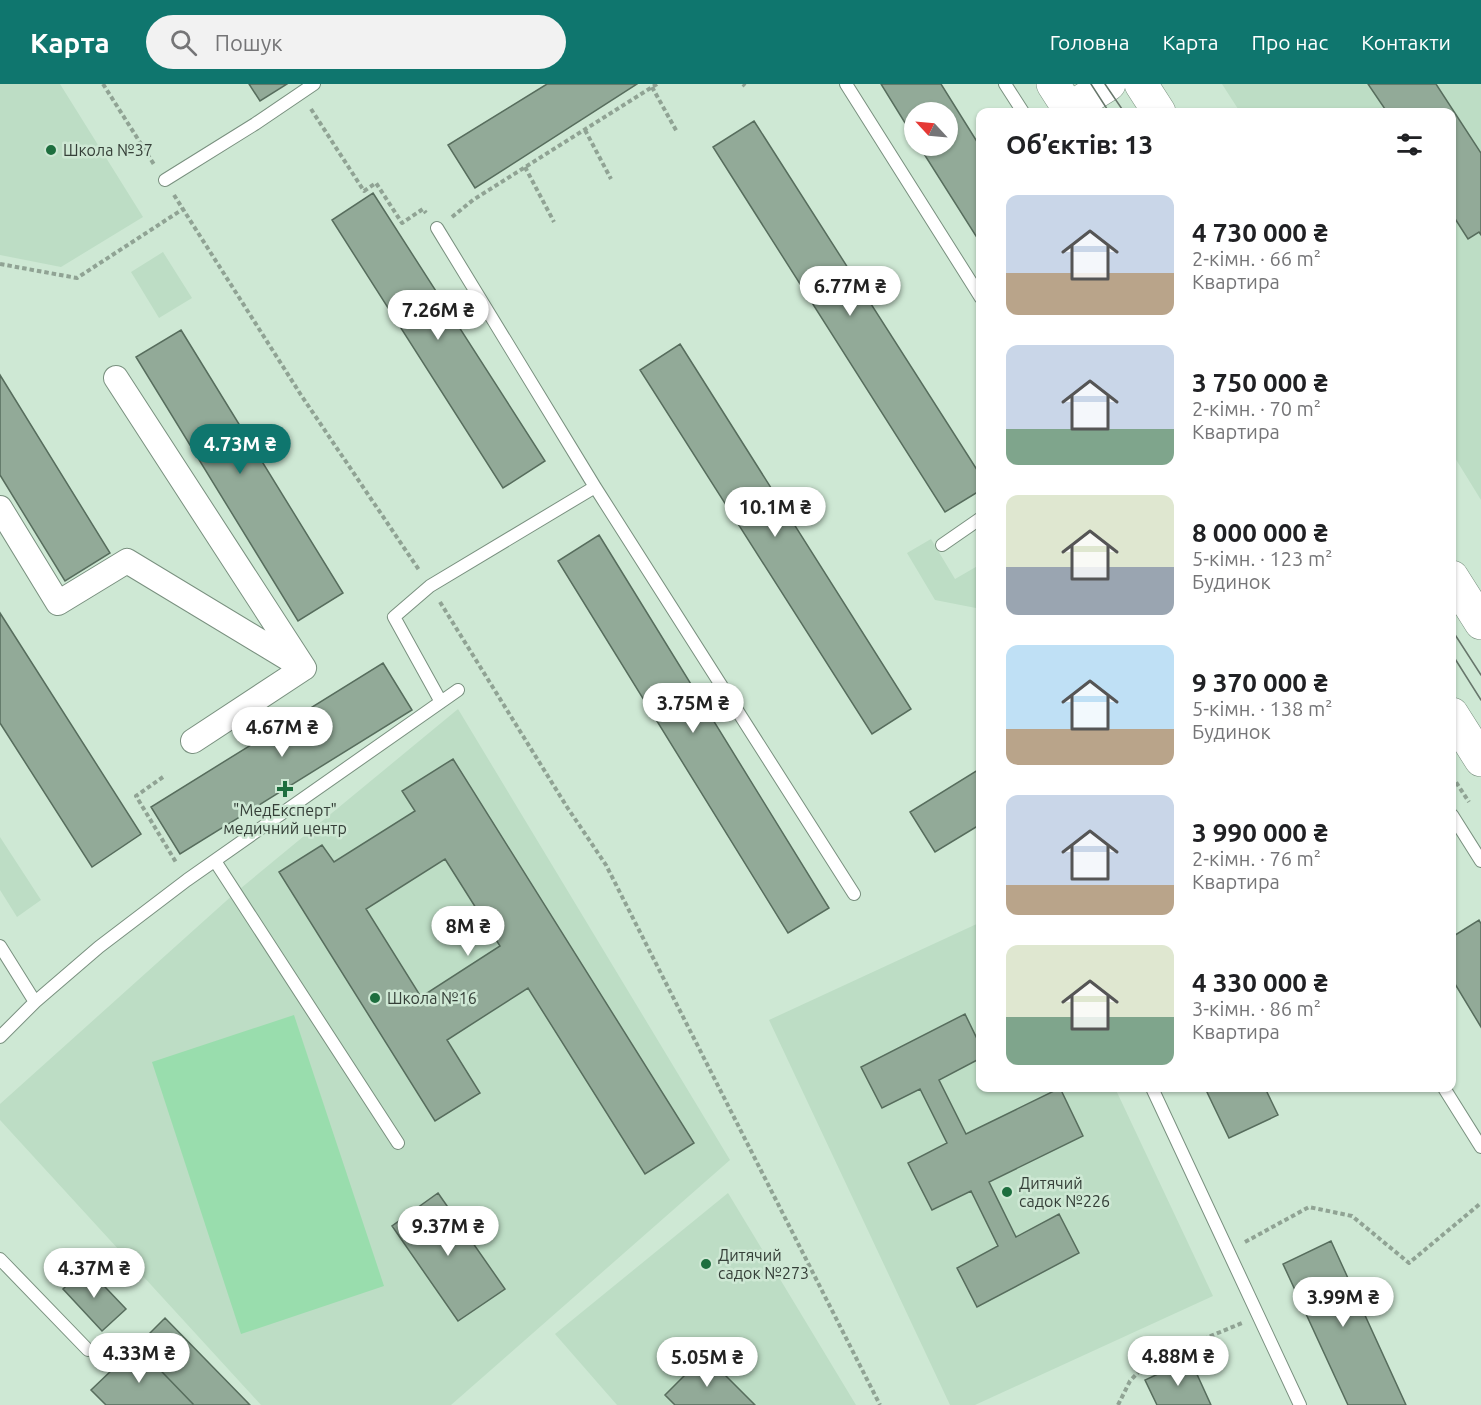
<!DOCTYPE html>
<html lang="uk">
<head>
<meta charset="utf-8">
<style>
  body { margin:0; font-family:Ubuntu,sans-serif; background:#f2f2f2; color:#202124; height:100vh; display:flex; flex-direction:column; font-size:22px; white-space:nowrap }
  * { box-sizing:border-box; margin:0 }
  p { font-size:20px; color:#757577 }
  .icon { flex:none; width:33px; height:33px; fill:none; stroke:currentColor; stroke-width:2; stroke-linecap:round; stroke-linejoin:round }
  .map { position:relative; flex:1; overflow:hidden }
  .side { position:absolute; left:976px; top:24px; width:480px; height:984px; display:flex; flex-direction:column; background:#fff; border-radius:12px; box-shadow:0 2px 4px #0004 }
  .side>* { flex:none }
  .needle { width:39px; rotate:296deg }
  .buttons { position:absolute; left:904px; top:18px; display:grid; gap:12px }
  .buttons a { display:grid; place-items:center; width:54px; height:54px; border-radius:50%; background:#fff; box-shadow:0 2px 4px #0004; font-size:30px }
  .price { position:absolute; translate:-50% -51px; padding:0 14px; border-radius:21px; background:#fff; color:#222; font-size:20px; line-height:39px; filter:drop-shadow(0 2px 3px #0008) }
  .price::after { content:''; position:absolute; left:50%; top:36px; width:18px; height:14px; margin-left:-9px; background:inherit; clip-path:polygon(0 0,100% 0,50% 100%) }
  .price.active { background:#0f766e; color:#fff }
  ul { padding:0; list-style:none }
  li { display:flex; align-items:center; gap:18px; height:150px; padding:0 30px }
  li span { display:grid; place-items:center; flex:none; width:168px; height:120px; border-radius:12px; color:#555 }
  li>.icon { margin-inline-start:auto }
  span .icon { width:72px; height:72px; fill:#fffc; stroke-width:1 }
  li b { font-size:26px }
  h2 { display:flex; justify-content:space-between; align-items:center; height:72px; padding:0 30px; font-size:26px }
  header { display:flex; align-items:center; gap:36px; box-sizing:border-box; height:84px; padding:0 30px; background:#0f766e; color:#fff }
  header strong { font-size:28px }
  nav { display:flex; gap:33px; margin-inline-start:auto; font-size:21px }
  .search { width:420px; height:54px; background:#f2f2f2; display:flex; align-items:center; gap:15px; box-sizing:border-box; padding:0 21px; border-radius:33px; color:#757577; font-size:22px }
  .map>svg:first-child { display:block }
  .built { fill:#bdddc5 }
  .green { fill:#99ddad }
  .building { fill:#92aa98; stroke:#576d5d; stroke-width:1.5; fill-rule:evenodd }
  .lines { fill:none; stroke-linecap:round; stroke-linejoin:round }
  .service-casing { stroke:#79907f; stroke-width:14 }
  .minor-casing { stroke:#79907f; stroke-width:26 }
  .primary-casing { stroke:#79907f; stroke-width:34 }
  .path { stroke:#90a394; stroke-width:4; stroke-dasharray:4.5 3; stroke-linecap:butt }
  .service { stroke:#fff; stroke-width:12 }
  .minor { stroke:#fff; stroke-width:24 }
  .primary { stroke:#fff; stroke-width:33 }
  .tram { stroke:#67766b; stroke-width:1.5 }
  .poi-dot { fill:#1d6e3e; stroke:#cee8d4; stroke-width:2 }
  .labels { text-anchor:middle; stroke-width:5; stroke-linejoin:round; paint-order:stroke }
  .poi-label { font-size:16px; fill:#353f38; stroke:#cee8d4; text-anchor:start }
</style>
</head>
<body>
<header>
<strong>Карта</strong>
<div class="search"><svg class="icon" aria-label="search" viewBox="0 0 24 24"><circle cx="10" cy="10" r="6"/><path d="M15 15l6 6"/></svg>Пошук</div>
<nav><a>Головна</a><a>Карта</a><a>Про нас</a><a>Контакти</a></nav>
</header>
<div class="map">
<svg width="1481" height="1321" viewBox="0 0 1481 1321">
  <rect width="100%" height="100%" fill="#cee8d4"/>
  <path class="built" d="M0,0H60L143,133L61,183L0,171Z
    M1222,0H1481V416L1452,369V28H1240Z
    M163,168L192,214L159,234L131,188Z
    M931,455L955,495L981,480V525L935,516L907,469Z
    M458,625L730,1076L451,1321H261L0,1036V1020L235,809Z
    M0,753L41,816L17,833L0,806Z
    M981,838V1004H1115L1213,1212L975,1321H950L769,936Z
    M728,1109L856,1321H617L555,1250Z"/>
  <path class="green" d="M294,931L384,1202L241,1250L152,978Z"/>
  <path class="building" d="M249,0H287L260,17Z
    M547,0H637L475,104L448,61Z
    M881,0H941L981,64V160L919,62H948V28H915V55Z
    M1368,0H1436L1481,69V151L1479,148L1468,155L1452,130V28H1387Z
    M754,37L981,392V406L945,428L713,63Z
    M373,109L545,377L503,404L332,136Z
    M181,246L343,509L298,537L136,273Z
    M680,260L911,625L872,650L640,286Z
    M0,291L110,469L65,497L0,391Z
    M599,451L829,824L788,849L558,477Z
    M0,529L141,750L92,783L0,639Z
    M383,579L412,626L180,770L151,723Z
    M453,675L694,1059L645,1090L528,904L447,956L480,1009L435,1037L279,788L322,761L334,778L415,727L402,707ZM445,775L500,862L421,913L366,825Z
    M981,684V740L935,768L910,728Z
    M1479,836L1481,840V943L1452,895V853Z
    M965,930L981,963V974L939,996L966,1050L1060,1004L1083,1052L989,1098L1016,1153L1059,1130L1079,1169L977,1223L957,1184L998,1162L971,1107L932,1126L908,1079L947,1059L920,1005L882,1024L861,983Z
    M1205,1004H1265L1278,1031L1229,1054Z
    M438,1109L505,1205L458,1237L392,1142Z
    M1331,1157L1406,1321H1348L1283,1180Z
    M86,1183L126,1225L102,1247L63,1205Z
    M165,1234L250,1321H194L137,1262Z
    M137,1262L194,1321H106L91,1306Z
    M705,1271L755,1321H675L665,1311Z
    M1190,1275L1211,1321H1157L1145,1296Z"/>
  <g class="lines">
    <defs>
      <path id="service" d="M846,0L981,214
        M1005,0L1023,28
        M165,96L255,40L314,0
        M437,144L595,403L854,810
        M942,461L981,434
        M441,618L394,533L430,502L595,403
        M1452,731L1481,777
        M215,777L398,1059
        M0,862L35,918
        M0,953L35,918L99,863L187,796L458,606
        M1152,1004L1300,1321
        M1444,1004L1481,1063
        M0,1175L88,1266"/>
      <path id="minor" d="M0,424L58,519L127,477L304,584L116,294
        M193,657L304,584"/>
      <path id="primary" d="M1053,0L1071,28
        M1141,0L1159,28
        M1069,25L1109,0
        M1452,493L1481,539
        M1452,630L1481,676"/>
    </defs>
    <use href="#service" class="service-casing"/>
    <use href="#minor" class="minor-casing"/>
    <use href="#primary" class="primary-casing"/>
    <path class="path" d="M103,0L155,82
      M743,0L745,2
      M652,3L677,48
      M311,25L364,107L376,99L402,139L423,125L426,129
      M585,46L611,95
      M525,83L554,138
      M174,111L301,311L419,486
      M452,133L473,116L657,0
      M0,180L77,194L183,125
      M440,518L567,723L606,781L880,1321
      M1452,692L1469,718
      M163,693L136,712L177,780
      M1245,1158L1309,1123L1352,1132L1409,1179L1481,1119
      M1118,1321L1130,1297L1148,1278L1242,1239"/>
    <use href="#service" class="service"/>
    <use href="#minor" class="minor"/>
    <use href="#primary" class="primary"/>
    <path class="tram" d="M1091,0L1109,28
      M1105,0L1124,28
      M1452,546L1481,591
      M1452,570L1481,616"/>
  </g>
  <g class="poi-dot">
    <circle cx="51" cy="66" r="6"/>
    <path d="M282 696h6v6h6v6h-6v6h-6v-6h-6v-6h6z"/>
    <circle cx="375" cy="914" r="6"/>
    <circle cx="1007" cy="1108" r="6"/>
    <circle cx="706" cy="1180" r="6"/>
  </g>
  <g class="labels">
    <g class="poi-label">
      <text x="63" y="72">Школа №37</text>
      <text x="285" y="732" text-anchor="middle">"МедЕксперт"<tspan x="285" dy="18">медичний центр</tspan></text>
      <text x="387" y="920">Школа №16</text>
      <text x="1019" y="1105">Дитячий<tspan x="1019" dy="18">садок №226</tspan></text>
      <text x="718" y="1177">Дитячий<tspan x="718" dy="18">садок №273</tspan></text>
    </g>
  </g>
</svg>
<div class="buttons">
<a><svg class="needle" viewBox="-14 -14 28 28"><path d="M0-13l5 13h-10z" fill="#e53935"/><path d="M0 13l5-13h-10z" fill="#757577"/></svg></a>
</div>
<b class="price" style="left:850px;top:233px">6.77M ₴</b>
<b class="price" style="left:438px;top:257px">7.26M ₴</b>
<b class="price active" style="left:240px;top:391px">4.73M ₴</b>
<b class="price" style="left:775px;top:454px">10.1M ₴</b>
<b class="price" style="left:693px;top:650px">3.75M ₴</b>
<b class="price" style="left:282px;top:674px">4.67M ₴</b>
<b class="price" style="left:468px;top:873px">8M ₴</b>
<b class="price" style="left:448px;top:1173px">9.37M ₴</b>
<b class="price" style="left:94px;top:1215px">4.37M ₴</b>
<b class="price" style="left:1343px;top:1244px">3.99M ₴</b>
<b class="price" style="left:139px;top:1300px">4.33M ₴</b>
<b class="price" style="left:1178px;top:1303px">4.88M ₴</b>
<b class="price" style="left:707px;top:1304px">5.05M ₴</b>
<section class="side">
<h2>Об’єктів: 13<svg class="icon" aria-label="filters" viewBox="0 0 24 24"><path d="M4 7h16M4 17h16"/><circle cx="9" cy="7" r="2"/><circle cx="15" cy="17" r="2"/></svg></h2>
<ul>
<li><span style="background:linear-gradient(#c9d6e8 65%,#b9a48a 0)"><svg class="icon" aria-label="home" viewBox="0 0 24 24"><path d="M3 11l9-7 9 7M6 9v11h12V9"/></svg></span><div><b>4 730 000 ₴</b><p>2-кімн. · 66 m²</p><p>Квартира</p></div></li>
<li><span style="background:linear-gradient(#c9d6e8 70%,#7fa58c 0)"><svg class="icon" aria-label="home" viewBox="0 0 24 24"><path d="M3 11l9-7 9 7M6 9v11h12V9"/></svg></span><div><b>3 750 000 ₴</b><p>2-кімн. · 70 m²</p><p>Квартира</p></div></li>
<li><span style="background:linear-gradient(#dfe7d0 60%,#9aa5b1 0)"><svg class="icon" aria-label="home" viewBox="0 0 24 24"><path d="M3 11l9-7 9 7M6 9v11h12V9"/></svg></span><div><b>8 000 000 ₴</b><p>5-кімн. · 123 m²</p><p>Будинок</p></div></li>
<li><span style="background:linear-gradient(#bfe0f5 70%,#b9a48a 0)"><svg class="icon" aria-label="home" viewBox="0 0 24 24"><path d="M3 11l9-7 9 7M6 9v11h12V9"/></svg></span><div><b>9 370 000 ₴</b><p>5-кімн. · 138 m²</p><p>Будинок</p></div></li>
<li><span style="background:linear-gradient(#c9d6e8 75%,#b9a48a 0)"><svg class="icon" aria-label="home" viewBox="0 0 24 24"><path d="M3 11l9-7 9 7M6 9v11h12V9"/></svg></span><div><b>3 990 000 ₴</b><p>2-кімн. · 76 m²</p><p>Квартира</p></div></li>
<li><span style="background:linear-gradient(#dfe7d0 60%,#7fa58c 0)"><svg class="icon" aria-label="home" viewBox="0 0 24 24"><path d="M3 11l9-7 9 7M6 9v11h12V9"/></svg></span><div><b>4 330 000 ₴</b><p>3-кімн. · 86 m²</p><p>Квартира</p></div></li>
</ul>
</section>
</div>
</body>
</html>
